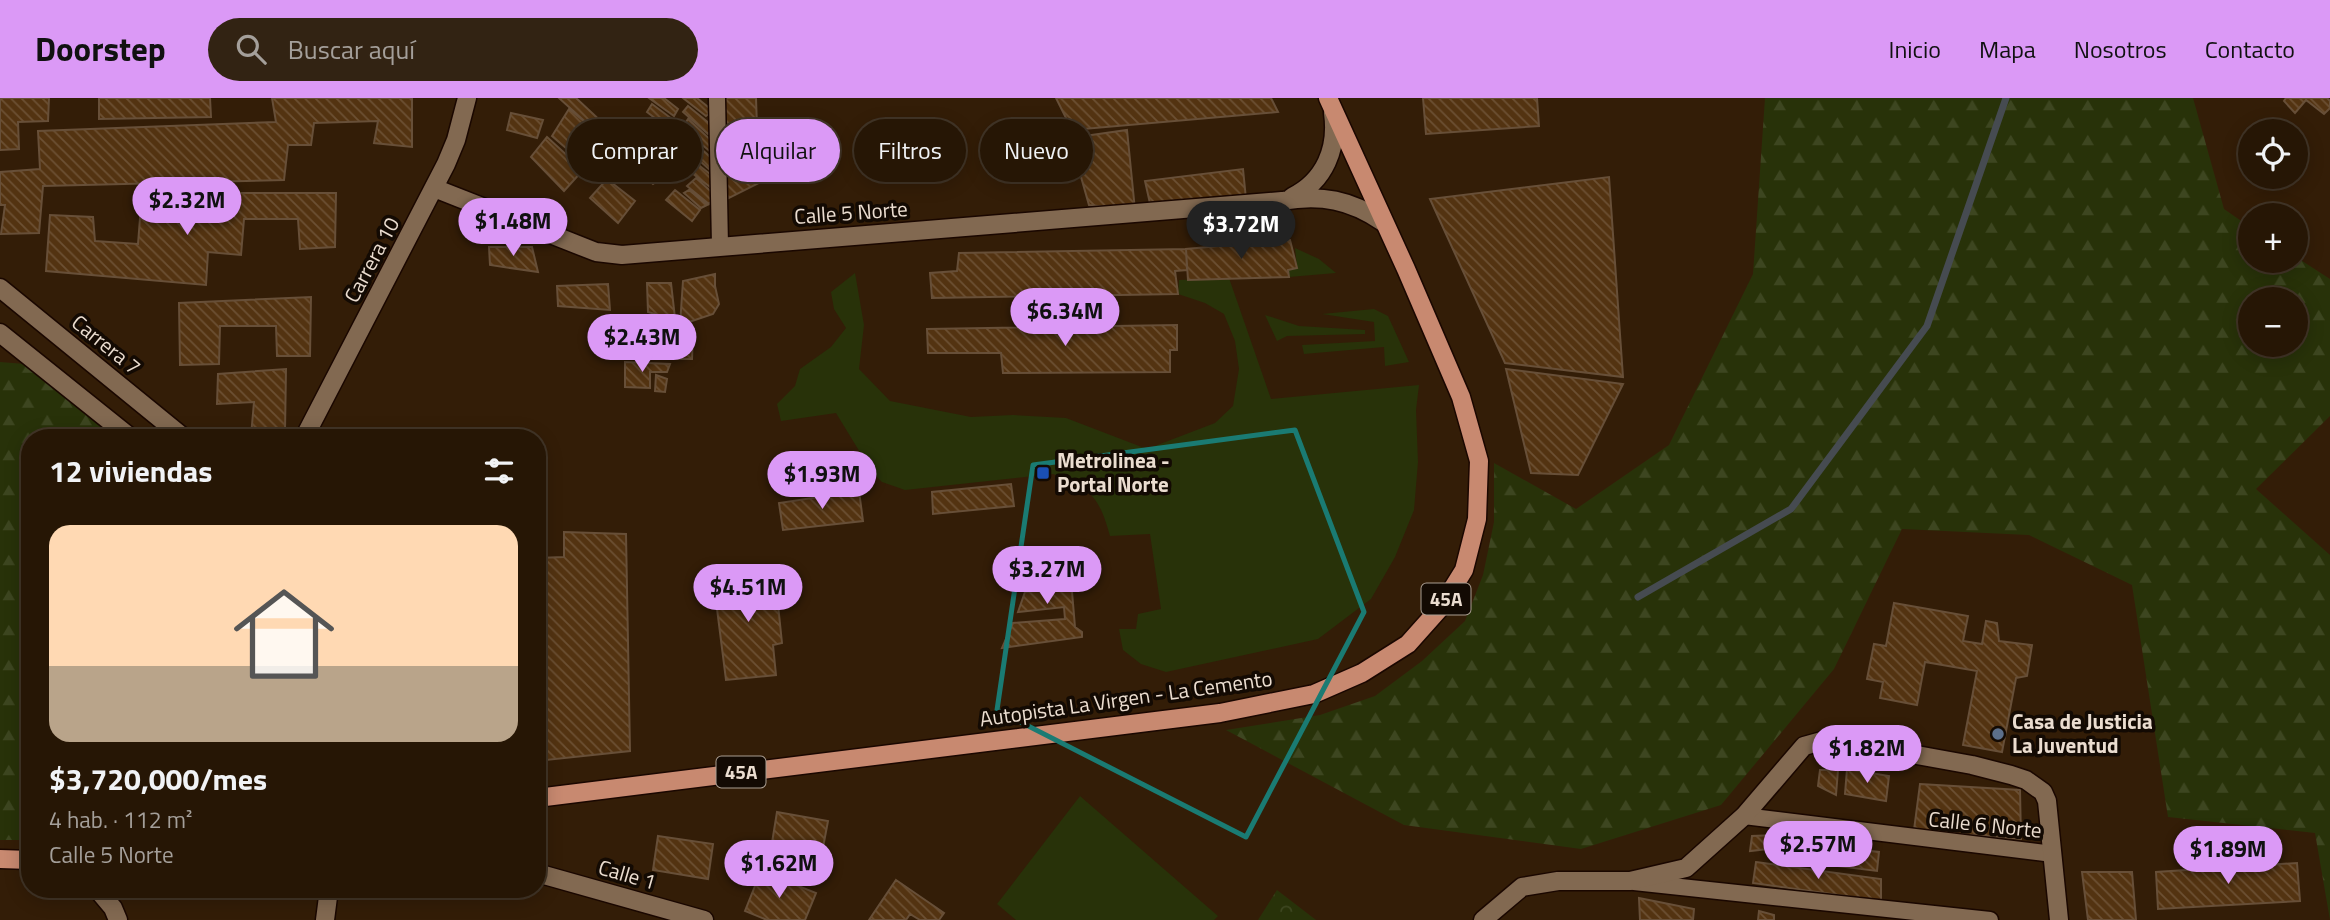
<!DOCTYPE html>
<html lang="es">
<head>
<meta charset="utf-8">
<style>
  body { margin:0; font-family:"Titillium Web",sans-serif; background:#322313; color:#f1f3f6; height:100vh; display:flex; flex-direction:column; font-size:26px; white-space:nowrap }
  * { box-sizing:border-box; margin:0 }
  p { font-size:23px; color:#a49f9a }
  .icon { flex:none; width:38px; height:38px; fill:none; stroke:currentColor; stroke-width:2; stroke-linecap:round; stroke-linejoin:round }
  .map { position:relative; flex:1; overflow:hidden }
  .sheet { position:absolute; left:21px; top:331px; width:525px; height:469px; display:flex; flex-direction:column; background:#261605; border-radius:28px; box-shadow:0 4px 18px #0003,0 0 0 2px #423527 }
  .sheet>* { flex:none }
  .top-card { position:absolute; left:567px; top:21px; width:665px; height:63px; display:flex; gap:14px }
  .fabs { position:absolute; left:2238px; top:21px; display:grid; gap:14px }
  .fabs a { display:grid; place-items:center; width:70px; height:70px; border-radius:50%; background:#261605; box-shadow:0 4px 18px #0003,0 0 0 2px #423527; font-size:35px }
  .price { position:absolute; translate:-50% -60px; padding:0 16px; border-radius:24px; background:#db99f6; color:#111; font-size:23px; line-height:46px; filter:drop-shadow(0 2px 4px #0008) }
  .price::after { content:''; position:absolute; left:50%; top:42px; width:21px; height:16px; margin-left:-10px; background:inherit; clip-path:polygon(0 0,100% 0,50% 100%) }
  .price.selected { background:#222; color:#fff }
  ul { padding:0; list-style:none }
  li { display:grid; align-content:center; gap:14px; height:371px; padding:0 28px }
  li span { display:grid; place-items:center; height:217px; border-radius:21px; color:#555 }
  li>.icon { margin-inline-start:auto }
  span .icon { width:126px; height:126px; fill:#fffc; stroke-width:1 }
  li b { font-size:30px }
  h2 { display:flex; justify-content:space-between; align-items:center; height:84px; padding:0 28px; font-size:30px }
  .pill { padding:0 24px; border-radius:32px; background:#261605; box-shadow:0 4px 18px #0003,0 0 0 2px #423527; font-size:24px; line-height:63px }
  .pill.selected { background:#db99f6; color:#111 }
  header { display:flex; align-items:center; gap:42px; box-sizing:border-box; height:98px; padding:0 35px; background:#db99f6; color:#111 }
  header strong { font-size:33px }
  nav { display:flex; gap:38px; margin-inline-start:auto; font-size:24px }
  .search { width:490px; height:63px; background:#322313; display:flex; align-items:center; gap:18px; box-sizing:border-box; padding:0 24px; border-radius:38px; color:#a49f9a; font-size:26px }
  .map>svg:first-child { display:block }
  .green { fill:#283209 }
  .forest { fill:url(#forest-firs); fill-rule:evenodd }
  .park { fill:url(#park-crowns) }
  .lines { fill:none; stroke-linecap:round; stroke-linejoin:round }
  .stream { stroke:#464b51; stroke-width:7 }
  .building { fill:url(#building-back-hatch); stroke:#674f38; stroke-width:2 }
  .pedestrian-casing { stroke:#1a0700; stroke-width:19 }
  .minor-casing { stroke:#1a0700; stroke-width:21 }
  .tertiary-casing { stroke:#1a0700; stroke-width:21 }
  .primary-casing { stroke:#1a0700; stroke-width:21 }
  .pedestrian { stroke:#826951; stroke-width:16 }
  .minor { stroke:#826951; stroke-width:18 }
  .tertiary { stroke:#826951; stroke-width:18 }
  .primary { stroke:#c88970; stroke-width:18 }
  .marked { fill:none; stroke:#1a7b73; stroke-width:5; stroke-linejoin:round }
  .transit-dot { fill:#1a4fb4; stroke:#130a03; stroke-width:2.5 }
  .service-dot { fill:#5c6f8a; stroke:#130a03; stroke-width:2.5 }
  .labels { text-anchor:middle; stroke-width:7; stroke-linejoin:round; paint-order:stroke }
  .shield { fill:#130a03; stroke:#aa9e92; stroke-width:2 }
  .shield-label { font-size:19px; font-weight:bold; fill:#ebddd0 }
  .street-label { font-size:21px; fill:#ebddd0; stroke:#130a03 }
  .poi-label { font-size:21px; font-weight:bold; fill:#ebddd0; stroke:#130a03; text-anchor:start }
</style>
</head>
<body>
<header>
<strong>Doorstep</strong>
<div class="search"><svg class="icon" aria-label="search" viewBox="0 0 24 24"><circle cx="10" cy="10" r="6"/><path d="M15 15l6 6"/></svg>Buscar aquí</div>
<nav><a>Inicio</a><a>Mapa</a><a>Nosotros</a><a>Contacto</a></nav>
</header>
<div class="map">
<svg width="2330" height="822" viewBox="0 0 2330 822">
  <defs>
    <pattern id="forest-firs" width="22" height="20" patternUnits="userSpaceOnUse" patternTransform="scale(1.75)"><rect width="22" height="20" fill="#283209"/><path d="M5 1l3.5 6h-7zM16 11l3.5 6h-7z" fill="#3d4620"/></pattern>
    <pattern id="park-crowns" width="20" height="18" patternUnits="userSpaceOnUse" patternTransform="scale(1.75)"><rect width="20" height="18" fill="#283209"/><path d="M2 6a3 3 0 1 1 6 0M12 15a3 3 0 1 1 6 0" fill="none" stroke="#3d4620"/></pattern>
    <pattern id="building-back-hatch" width="6" height="6" patternUnits="userSpaceOnUse" patternTransform="scale(1.75)"><rect width="6" height="6" fill="#533311"/><path d="M-1 5l2 2M0 0l6 6M5-1l2 2" fill="none" stroke="#6c5033"/></pattern>
  </defs>
  <rect width="100%" height="100%" fill="#331d07"/>
  <path class="green" d="M1295,150L1319,161L1336,175L1289,179L1288,172L1297,169Z
    M855,175L864,227L859,271L890,303L971,319L1013,317L1066,320L1147,351L1215,325L1233,308L1239,271L1235,243L1224,216L1205,205L1178,196L1179,182L1229,180L1271,301L1419,287L1416,312L1418,364L1414,412L1395,459L1371,501L1318,541L1166,574L1141,566L1123,552L1119,531H1136L1138,516L1161,511L1150,436L1110,438C1099,398 1091,391 1053,376L905,392L882,384L872,374L836,315L781,323L777,306L795,288L800,271L831,249L846,230L834,211L831,194Z
    M1374,211L1388,218L1409,264L1385,268L1384,249L1304,256L1302,247L1375,243L1374,224L1322,216Z
    M1265,217L1299,228L1365,232V236L1287,238L1277,243Z
    M1080,698L1218,818L1214,822H1016L997,806Z"/>
  <path class="forest" d="M1765,0H2193L2224,111L2250,129V163H2296V159L2330,181V318L2256,391L2330,457V822L2315,735L2168,719L2132,487L2029,437L1902,431L1834,571L1721,707L1581,751L1404,727L1226,632L1320,617L1375,598L1422,563L1465,523L1483,477L1494,424V365L1576,411L1669,347L1753,176ZM2250,201H2296V247H2250Z
    M0,264L25,266L113,339L30,340V742H0Z"/>
  <path class="park" d="M1277,792L1316,822H1258Z"/>
  <g class="lines">
    <path class="stream" d="M1638,499L1791,411L1927,228L2006,0"/>
  </g>
  <path class="building" d="M0,0H49L48,23L18,24L19,51L0,52Z
    M99,0H210L211,19L99,21Z
    M272,0H412V49L374,45L378,23L314,25L311,47H288L284,82L43,88L39,135L1,136L5,107H0V74L40,71L38,33L276,24Z
    M559,0H576L605,27L601,38Z
    M649,0H664L678,11L674,18Z
    M683,0H697L713,13L706,18Z
    M724,0H756L759,85L725,102Z
    M1056,0H1271L1278,14L1072,32Z
    M1423,0H1537L1539,28L1426,36Z
    M2286,0H2327L2330,3V10L2324,16L2306,2L2295,15L2284,3Z
    M652,6L680,27L673,34L647,14Z
    M688,8L715,30L708,36L683,14Z
    M569,11L613,47L589,70L552,38Z
    M511,15L543,22L537,40L507,32Z
    M688,21L714,45L712,55L682,30Z
    M651,22L676,39V45L646,29Z
    M1127,32L1135,112L1089,107L1070,40Z
    M547,39L583,72L564,93L531,59Z
    M651,40L679,60L672,68L645,45Z
    M691,42L715,63L710,72L684,49Z
    M642,48L671,73L653,86L628,65Z
    M691,61L715,80L710,89L683,68Z
    M1243,71L1246,101L1151,110L1145,83Z
    M1609,79L1623,279L1505,265L1430,101Z
    M696,80L716,98L709,106L687,88Z
    M607,81L635,103L618,125L590,100Z
    M675,92L700,112L692,123L666,102Z
    M689,92L707,107L701,110L684,95Z
    M203,95H336L335,149L300,151L298,121H244L241,157L208,154L206,187L46,173L50,117L93,119L95,143L138,146L140,120L200,124Z
    M1290,142L1297,170L1288,172L1289,179L1188,182L1186,151Z
    M489,149H532L538,174L490,167Z
    M1186,151L1187,172L1175,173L1178,196L932,200L930,175L957,173L959,155Z
    M715,176V188L719,206L713,216L680,227L683,183Z
    M647,185H671L675,220L656,223L655,216L648,214Z
    M608,186L610,212L558,208L557,188Z
    M311,199L310,258H277L276,228H220L219,266L180,267L179,205Z
    M1177,227V252H1170V274L1003,275L1001,255H928L927,231Z
    M658,233L693,236L692,261H655Z
    M625,264L670,266L667,274H650V290L625,289Z
    M286,271L285,333L251,338L254,304L217,306L218,276Z
    M1506,271L1623,286L1578,377L1531,375Z
    M656,277L667,281L665,294L655,293Z
    M1011,386L1014,408L933,416L932,394Z
    M859,393L863,423L783,432L779,405Z
    M564,434L626,436L630,653L537,663V460L564,459Z
    M1069,458L1075,529L1082,534V539L1002,550L1013,525L1065,521L1064,509L1018,514L1025,494L1063,490L1062,481L1029,485L1039,459Z
    M765,472V479L775,478L782,545L773,547L776,577L726,582L713,479Z
    M1894,505L1968,518L1963,543L1982,546L1986,523L1997,525L1999,543L2032,547L2027,578L2016,580L2002,654L1963,647L1977,573L1925,564L1917,607L1880,600L1883,584L1867,581L1874,546L1886,548Z
    M1847,671L1889,678L1886,703L1845,696Z
    M1820,672H1838L1836,697L1818,688Z
    M1920,686L2020,692L2021,741L1914,732Z
    M777,714L828,723L821,760L771,751Z
    M1775,737L1768,751L1750,753L1752,738Z
    M658,738L713,746L708,781L653,772Z
    M1785,744L1879,754L1877,773L1780,761Z
    M1756,764L1881,781V803L1753,785Z
    M2297,765L2300,803L2158,811L2156,774Z
    M761,773L816,795L805,822H767L745,813Z
    M2082,774H2132L2136,822H2088Z
    M896,782L944,815L939,822H920L910,816L906,822H869Z
    M1639,800L1694,811L1693,822H1640Z
    M1759,813L1774,817V822H1758Z"/>
  <g class="lines">
    <defs>
      <path id="pedestrian" d="M717,0L720,147
        M1744,718L2053,756
        M1634,784L1990,822"/>
      <path id="minor" d="M434,90L596,154L622,157L1282,103C1321,96 1351,102 1383,124
        M1292,99C1325,83 1338,50 1333,15
        M304,340L446,66L456,42L467,0
        M97,791L113,810L118,822
        M325,822L329,791
        M1483,822L1522,789L1558,783H1630L1686,770L1744,718L1804,648L1829,641L1972,667L2011,677L2026,682L2043,694L2047,703L2059,822"/>
      <path id="tertiary" d="M0,190L184,340
        M0,235L131,340
        M537,775L704,822"/>
      <path id="primary" d="M537,700L1220,615L1314,596L1362,575L1408,546L1441,509L1464,472L1477,421L1479,363L1461,299L1406,171L1328,0
        M0,761L30,762"/>
    </defs>
    <use href="#pedestrian" class="pedestrian-casing"/>
    <use href="#minor" class="minor-casing"/>
    <use href="#tertiary" class="tertiary-casing"/>
    <use href="#primary" class="primary-casing"/>
    <use href="#pedestrian" class="pedestrian"/>
    <use href="#minor" class="minor"/>
    <use href="#tertiary" class="tertiary"/>
    <use href="#primary" class="primary"/>
  </g>
  <path class="marked" d="M1295,332L1364,514L1246,739L997,612L1033,367Z"/>
  <rect class="transit-dot" x="1036" y="368" width="14" height="14" rx="3.5"/>
  <circle class="service-dot" cx="1998" cy="636" r="7"/>
  <g class="labels">
    <g class="shield">
      <rect x="1421.5" y="485.5" width="49" height="31" rx="5"/>
      <rect x="716.5" y="658.5" width="49" height="31" rx="5"/>
    </g>
    <g class="shield-label">
      <text x="1446" y="508">45A</text>
      <text x="741" y="681">45A</text>
    </g>
    <g class="street-label">
      <text transform="translate(851 115) rotate(-4)" y="7">Calle 5 Norte</text>
      <text transform="translate(372 162) rotate(-62)" y="7">Carrera 10</text>
      <text transform="translate(106 247) rotate(39)" y="7">Carrera 7</text>
      <text transform="translate(1126 601) rotate(-8)" y="7">Autopista La Virgen - La Cemento</text>
      <text transform="translate(1985 727) rotate(6)" y="7">Calle 6 Norte</text>
      <text transform="translate(627 777) rotate(16)" y="7">Calle 1</text>
    </g>
    <g class="poi-label">
      <text x="1057" y="370">Metrolinea -<tspan x="1057" dy="24">Portal Norte</tspan></text>
      <text x="2012" y="631">Casa de Justicia<tspan x="2012" dy="24">La Juventud</tspan></text>
    </g>
  </g>
</svg>
<div class="fabs">
<a><svg class="icon" aria-label="locate" viewBox="0 0 24 24"><circle cx="12" cy="12" r="6"/><path d="M12 2v4M12 18v4M2 12h4M18 12h4"/></svg></a>
<a>+</a>
<a>−</a>
</div>
<b class="price" style="left:187px;top:139px">$2.32M</b>
<b class="price" style="left:513px;top:160px">$1.48M</b>
<b class="price selected" style="left:1241px;top:163px">$3.72M</b>
<b class="price" style="left:1065px;top:250px">$6.34M</b>
<b class="price" style="left:642px;top:276px">$2.43M</b>
<b class="price" style="left:822px;top:413px">$1.93M</b>
<b class="price" style="left:1047px;top:508px">$3.27M</b>
<b class="price" style="left:748px;top:526px">$4.51M</b>
<b class="price" style="left:1867px;top:687px">$1.82M</b>
<b class="price" style="left:1818px;top:783px">$2.57M</b>
<b class="price" style="left:2228px;top:788px">$1.89M</b>
<b class="price" style="left:779px;top:802px">$1.62M</b>
<div class="top-card">
<a class="pill">Comprar</a>
<a class="pill selected">Alquilar</a>
<a class="pill">Filtros</a>
<a class="pill">Nuevo</a>
</div>
<section class="sheet">
<h2>12 viviendas<svg class="icon" aria-label="filters" viewBox="0 0 24 24"><path d="M4 7h16M4 17h16"/><circle cx="9" cy="7" r="2"/><circle cx="15" cy="17" r="2"/></svg></h2>
<ul>
<li><span style="background:linear-gradient(#ffd9b3 65%,#b9a48a 0)"><svg class="icon" aria-label="home" viewBox="0 0 24 24"><path d="M3 11l9-7 9 7M6 9v11h12V9"/></svg></span><div><b>$3,720,000/mes</b><p>4 hab. · 112 m²</p><p>Calle 5 Norte</p></div></li>
</ul>
</section>
</div>
</body>
</html>
